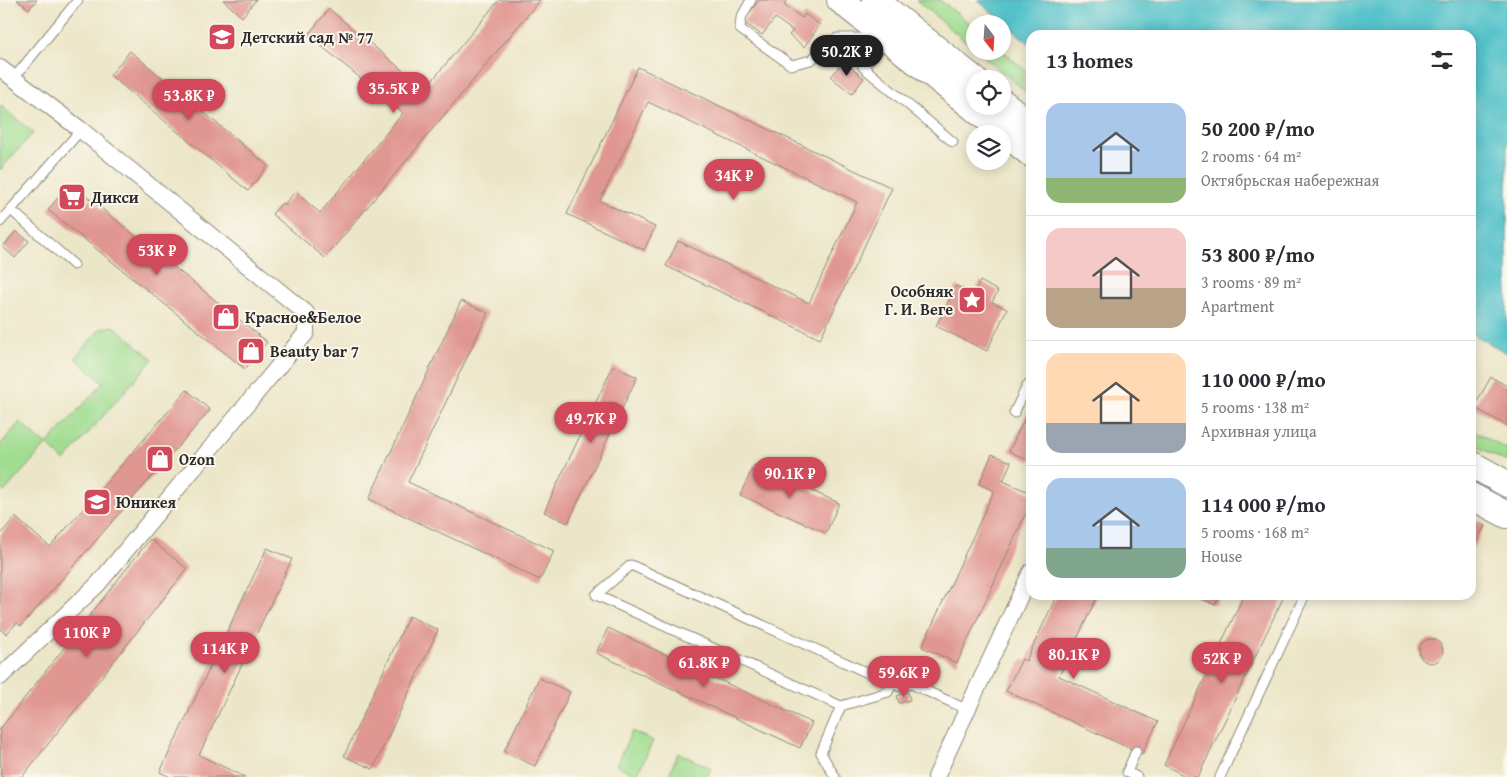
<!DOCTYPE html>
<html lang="en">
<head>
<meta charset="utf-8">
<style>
  body { margin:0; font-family:"Gentium Book Plus",serif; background:#f2f2f3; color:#2b2b33; height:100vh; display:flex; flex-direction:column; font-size:19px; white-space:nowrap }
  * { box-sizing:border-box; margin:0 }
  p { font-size:16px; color:#7c7c81 }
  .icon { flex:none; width:28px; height:28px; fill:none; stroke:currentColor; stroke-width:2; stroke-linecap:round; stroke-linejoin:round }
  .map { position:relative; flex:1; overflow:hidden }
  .panel { position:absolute; left:1026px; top:30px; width:450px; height:570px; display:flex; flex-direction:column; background:#fff; border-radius:15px; box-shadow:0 2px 12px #0003 }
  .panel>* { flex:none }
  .needle { width:32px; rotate:163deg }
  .tools { position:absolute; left:966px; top:15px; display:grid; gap:10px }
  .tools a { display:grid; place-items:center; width:45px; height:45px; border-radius:50%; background:#fff; box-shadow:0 2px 12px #0003; font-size:25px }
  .price { position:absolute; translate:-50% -42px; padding:0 11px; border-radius:18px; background:#d1495b; color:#fff; font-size:16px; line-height:32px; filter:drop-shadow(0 1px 2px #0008) }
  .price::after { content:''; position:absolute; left:50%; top:30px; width:15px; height:11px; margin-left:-8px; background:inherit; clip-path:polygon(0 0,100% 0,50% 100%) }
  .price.on { background:#222; color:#fff }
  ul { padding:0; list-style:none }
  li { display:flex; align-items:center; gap:15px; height:125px; padding:0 20px }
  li+li { border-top:1px solid #e1e1e2 }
  li span { display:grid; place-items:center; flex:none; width:140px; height:100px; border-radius:15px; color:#555 }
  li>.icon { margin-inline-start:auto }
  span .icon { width:60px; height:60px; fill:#fffc; stroke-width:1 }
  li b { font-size:21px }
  h2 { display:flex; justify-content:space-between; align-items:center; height:60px; padding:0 20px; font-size:21px }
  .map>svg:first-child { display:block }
  .green { fill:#a1dd91; stroke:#66845e }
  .water { fill:#54c2ca; stroke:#40767a }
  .building { fill:#e09691 }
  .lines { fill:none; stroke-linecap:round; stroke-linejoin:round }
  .lane-casing { stroke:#8c887a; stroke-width:11 }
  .street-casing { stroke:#8c887a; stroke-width:18 }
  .primary-casing { stroke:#8c887a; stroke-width:28 }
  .lane { stroke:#fff; stroke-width:9 }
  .street { stroke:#fff; stroke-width:16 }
  .primary { stroke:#fff; stroke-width:26 }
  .labels { text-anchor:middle; stroke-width:4; stroke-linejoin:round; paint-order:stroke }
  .poi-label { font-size:16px; font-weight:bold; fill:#2b2b2b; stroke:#fbf7ec; text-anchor:start }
</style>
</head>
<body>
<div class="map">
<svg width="1507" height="777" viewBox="0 0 1507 777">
  <rect width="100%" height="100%" fill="#fbf7ec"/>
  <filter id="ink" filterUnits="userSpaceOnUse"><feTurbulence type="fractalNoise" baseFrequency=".02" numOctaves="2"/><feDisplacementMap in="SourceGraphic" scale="10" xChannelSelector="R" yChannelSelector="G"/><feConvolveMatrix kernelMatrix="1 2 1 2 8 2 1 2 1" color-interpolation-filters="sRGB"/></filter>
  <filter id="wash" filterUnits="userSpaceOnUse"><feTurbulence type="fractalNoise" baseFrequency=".0096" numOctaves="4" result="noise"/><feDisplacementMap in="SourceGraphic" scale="20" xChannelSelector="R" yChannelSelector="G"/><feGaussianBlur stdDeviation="1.12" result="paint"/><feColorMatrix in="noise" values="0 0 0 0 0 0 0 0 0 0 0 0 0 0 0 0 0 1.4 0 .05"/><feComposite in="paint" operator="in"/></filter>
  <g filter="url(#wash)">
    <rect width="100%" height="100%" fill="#ece6c8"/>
    <path class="green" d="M916,0H940L975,28V49Z
      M977,51H1003L1031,75V96Z
      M0,105L33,133L0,170Z
      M114,326L153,359L64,461L47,444L103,383L75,358L100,329Z
      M20,422L46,445L4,492L0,488V445Z
      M1471,429L1507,449V462L1471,443Z
      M632,731L653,741L637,775L616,765Z
      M678,753L711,768L707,777H668Z"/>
    <path class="water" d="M977,0H1507V353L1471,333V35H1031V45Z"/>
    <g id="blocks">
      <path class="building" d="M17,0H37L29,9Z
        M223,0H256L242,17Z
        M499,0H540L325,258L272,214L282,203L284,205L295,192L320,213L403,113L308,35L329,9L425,89Z
        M759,0H787L784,5L802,18L805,14L820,25L804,47L789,35L793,31L775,18L762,35L743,22Z
        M130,51L268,166L248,191L110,75Z
        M843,61L864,78L852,94L831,77Z
        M638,67L892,188L820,339L666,266L678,241L809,303L857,202L648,102L600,201L655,227L644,250L567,214Z
        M70,183L267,342L245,369L48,210Z
        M16,231L29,241L15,258L3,247Z
        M980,281L998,291L992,302L1007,309L987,351L936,326L956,286L974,294Z
        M461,301L488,313L408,482L554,551L540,580L369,499Z
        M613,366L637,377L568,523L544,512Z
        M1491,377L1507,386V426L1474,407Z
        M187,390L210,410L21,626L17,623L6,634L0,629V535L15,517L50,547Z
        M1031,405V462L1009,451Z
        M992,454L1011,462L1003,481L1031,493V511L1028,509L957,663L922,647L994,491L979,484Z
        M754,465L839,503L826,533L740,495Z
        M1471,519L1485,526L1471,551Z
        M150,539L187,569L22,777H1L0,729Z
        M267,548L292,559L199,755L245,777H170L160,772Z
        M1057,595H1098L1059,676L1158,722L1142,754L1006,691L1022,659L1026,661Z
        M1193,595H1220L1215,605Z
        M1244,595H1277L1283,598L1198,777H1187L1164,765Z
        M409,616L438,630L373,769L344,756Z
        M608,628L812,723L800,748L596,653Z
        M1419 651a12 12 0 1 1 24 0a12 12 0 1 1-24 0Z
        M539,678L570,692L535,766L504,752Z
        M908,692L910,700L899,703L897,696Z"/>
    </g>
  </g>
  <g filter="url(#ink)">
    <use href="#blocks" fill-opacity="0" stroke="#8c887a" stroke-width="1"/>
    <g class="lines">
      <defs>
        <path id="lane" d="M751,0L741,18L740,29L791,65L811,60L837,38H877
          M886,41L863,67L953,142
          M13,79L78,0
          M11,210L74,265
          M0,222L81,130
          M1014,413L1027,386L1031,383
          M841,706L596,595L631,565L892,684L901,687L911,684L966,709
          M1136,751L1127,772L1137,777
          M835,777L821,753L841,706L888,692L892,684
          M1220,777L1303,599V595"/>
        <path id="street" d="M0,68L81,130L306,313V333L98,584L0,677
          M936,777L1031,572"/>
        <path id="primary" d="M840,0L1031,154
          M875,0L975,80
          M1002,102L1031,125
          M1471,464L1507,484
          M1471,496L1507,515"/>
      </defs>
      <use href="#lane" class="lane-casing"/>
      <use href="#street" class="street-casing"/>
      <use href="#primary" class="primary-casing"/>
      <use href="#lane" class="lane"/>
      <use href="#street" class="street"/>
      <use href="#primary" class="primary"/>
    </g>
  </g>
  <defs>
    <symbol id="school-square" viewBox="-11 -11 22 22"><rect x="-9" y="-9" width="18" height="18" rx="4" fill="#d1495b" stroke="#fbf7ec"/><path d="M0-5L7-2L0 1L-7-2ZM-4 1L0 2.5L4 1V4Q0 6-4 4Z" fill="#fff"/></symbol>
    <symbol id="supermarket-square" viewBox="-11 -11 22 22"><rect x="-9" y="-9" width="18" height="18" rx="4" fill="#d1495b" stroke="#fbf7ec"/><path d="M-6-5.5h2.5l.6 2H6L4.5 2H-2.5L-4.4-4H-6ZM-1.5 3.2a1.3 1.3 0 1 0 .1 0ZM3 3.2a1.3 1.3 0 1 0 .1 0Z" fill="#fff"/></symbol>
    <symbol id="sight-square" viewBox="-11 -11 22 22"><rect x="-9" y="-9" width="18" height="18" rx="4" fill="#d1495b" stroke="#fbf7ec"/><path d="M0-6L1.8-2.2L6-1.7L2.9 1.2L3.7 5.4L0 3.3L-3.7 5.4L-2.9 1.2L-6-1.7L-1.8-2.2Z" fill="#fff"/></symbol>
    <symbol id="shop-square" viewBox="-11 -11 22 22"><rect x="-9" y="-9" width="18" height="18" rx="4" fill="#d1495b" stroke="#fbf7ec"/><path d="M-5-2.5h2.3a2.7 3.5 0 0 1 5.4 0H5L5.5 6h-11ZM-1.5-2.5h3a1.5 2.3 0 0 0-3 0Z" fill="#fff"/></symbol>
  </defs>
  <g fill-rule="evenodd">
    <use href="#school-square" x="206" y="21" width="32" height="32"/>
    <use href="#supermarket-square" x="56" y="181" width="32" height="32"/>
    <use href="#sight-square" x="956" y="284" width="32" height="32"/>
    <use href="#shop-square" x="210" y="301" width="32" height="32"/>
    <use href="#shop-square" x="235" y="335" width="32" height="32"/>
    <use href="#shop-square" x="144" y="443" width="32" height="32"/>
    <use href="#school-square" x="81" y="486" width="32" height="32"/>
  </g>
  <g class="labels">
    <g class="poi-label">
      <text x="241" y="43">Детский сад № 77</text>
      <text x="91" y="203">Дикси</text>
      <text x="953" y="297" text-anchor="end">Особняк<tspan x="953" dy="18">Г. И. Веге</tspan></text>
      <text x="245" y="323">Красное&amp;Белое</text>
      <text x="270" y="357">Beauty bar 7</text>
      <text x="179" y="465">Ozon</text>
      <text x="116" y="508">Юникея</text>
    </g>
  </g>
</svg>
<div class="tools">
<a><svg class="needle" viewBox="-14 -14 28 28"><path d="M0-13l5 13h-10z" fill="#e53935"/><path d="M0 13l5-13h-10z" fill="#7c7c81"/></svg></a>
<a><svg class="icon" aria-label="locate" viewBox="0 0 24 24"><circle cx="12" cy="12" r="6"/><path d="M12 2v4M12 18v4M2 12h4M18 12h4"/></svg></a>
<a><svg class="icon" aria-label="layers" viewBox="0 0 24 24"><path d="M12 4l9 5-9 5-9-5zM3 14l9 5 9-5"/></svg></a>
</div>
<b class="price on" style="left:847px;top:77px">50.2K ₽</b>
<b class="price" style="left:394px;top:114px">35.5K ₽</b>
<b class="price" style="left:189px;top:121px">53.8K ₽</b>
<b class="price" style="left:734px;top:201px">34K ₽</b>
<b class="price" style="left:157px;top:276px">53K ₽</b>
<b class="price" style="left:591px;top:444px">49.7K ₽</b>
<b class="price" style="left:790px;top:499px">90.1K ₽</b>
<b class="price" style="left:87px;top:658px">110K ₽</b>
<b class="price" style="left:225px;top:674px">114K ₽</b>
<b class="price" style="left:1074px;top:680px">80.1K ₽</b>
<b class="price" style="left:1222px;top:684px">52K ₽</b>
<b class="price" style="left:704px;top:688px">61.8K ₽</b>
<b class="price" style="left:904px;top:698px">59.6K ₽</b>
<section class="panel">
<h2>13 homes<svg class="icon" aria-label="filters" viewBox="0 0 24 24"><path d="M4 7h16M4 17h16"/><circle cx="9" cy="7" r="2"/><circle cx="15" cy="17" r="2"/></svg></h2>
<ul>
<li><span style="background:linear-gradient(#a9c7e8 75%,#8fb573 0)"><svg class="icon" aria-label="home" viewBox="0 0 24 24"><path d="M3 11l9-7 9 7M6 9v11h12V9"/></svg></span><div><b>50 200 ₽/mo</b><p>2 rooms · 64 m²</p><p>Октябрьская набережная</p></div></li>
<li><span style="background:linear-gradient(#f6c9c9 60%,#b9a48a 0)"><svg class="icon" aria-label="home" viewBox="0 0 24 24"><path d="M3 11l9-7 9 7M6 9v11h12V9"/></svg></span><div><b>53 800 ₽/mo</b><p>3 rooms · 89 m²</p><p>Apartment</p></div></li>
<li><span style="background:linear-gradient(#ffd9b3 70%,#9aa5b1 0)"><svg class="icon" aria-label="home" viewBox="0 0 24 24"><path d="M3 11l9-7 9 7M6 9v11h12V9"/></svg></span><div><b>110 000 ₽/mo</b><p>5 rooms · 138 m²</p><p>Архивная улица</p></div></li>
<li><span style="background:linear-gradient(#a9c7e8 70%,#7fa58c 0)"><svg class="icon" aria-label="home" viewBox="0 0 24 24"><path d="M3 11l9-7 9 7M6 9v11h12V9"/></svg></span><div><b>114 000 ₽/mo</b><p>5 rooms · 168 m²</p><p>House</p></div></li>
</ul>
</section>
</div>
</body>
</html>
